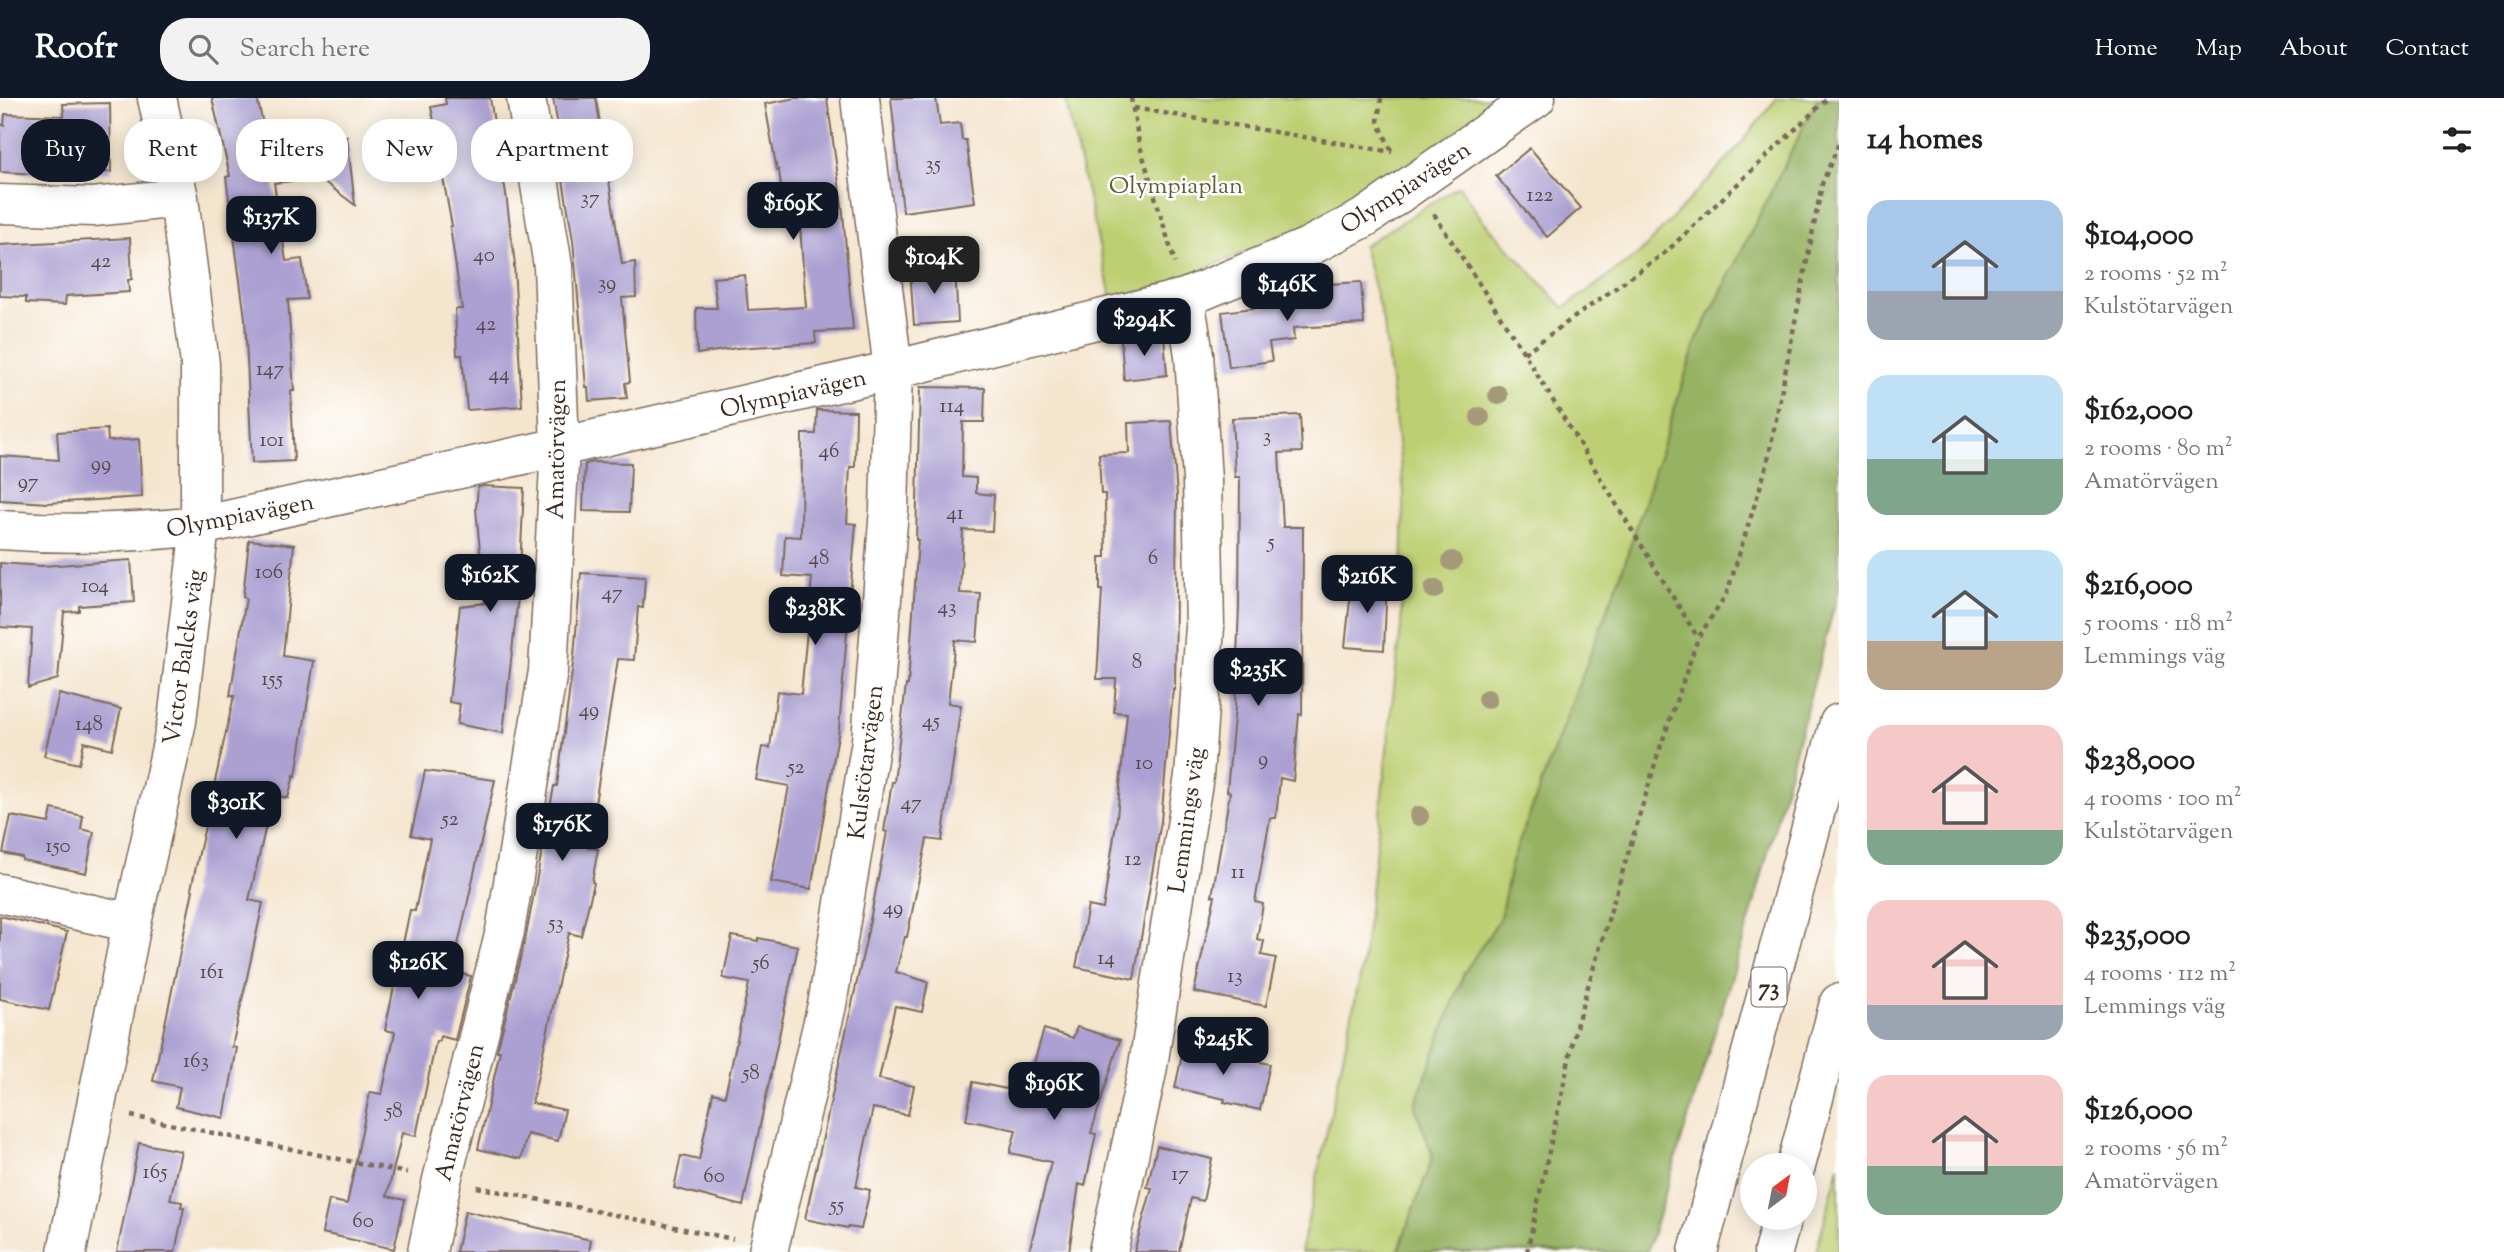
<!DOCTYPE html>
<html lang="en">
<head>
<meta charset="utf-8">
<style>
  body { margin:0; font-family:"Sorts Mill Goudy",serif; background:#f2f2f2; color:#202124; height:100vh; display:flex; flex-direction:column; font-size:26px; white-space:nowrap }
  * { box-sizing:border-box; margin:0 }
  p { font-size:23px; color:#757577 }
  .icon { flex:none; width:38px; height:38px; fill:none; stroke:currentColor; stroke-width:2; stroke-linecap:round; stroke-linejoin:round }
  .map { position:relative; flex:1; overflow:hidden }
  .panel { display:flex; flex-direction:column; background:#fff; width:665px }
  .panel>* { flex:none }
  .top-card { position:absolute; left:21px; top:21px; width:665px; height:63px; display:flex; gap:14px }
  .needle { width:46px; rotate:32deg }
  .controls { position:absolute; left:1740px; top:1055px; display:grid; gap:14px }
  .controls a { display:grid; place-items:center; width:77px; height:77px; border-radius:50%; background:#fff; box-shadow:0 4px 18px #0003; font-size:35px }
  .price { position:absolute; translate:-50% -60px; padding:0 16px; border-radius:14px; background:#111827; color:#fff; font-size:23px; line-height:46px; filter:drop-shadow(0 2px 4px #0008) }
  .price::after { content:''; position:absolute; left:50%; top:42px; width:21px; height:16px; margin-left:-10px; background:inherit; clip-path:polygon(0 0,100% 0,50% 100%) }
  .price.on { background:#222; color:#fff }
  ul { padding:0; list-style:none }
  li { display:flex; align-items:center; gap:21px; height:175px; padding:0 28px }
  li span { display:grid; place-items:center; flex:none; width:196px; height:140px; border-radius:21px; color:#555 }
  li>.icon { margin-inline-start:auto }
  span .icon { width:84px; height:84px; fill:#fffc; stroke-width:1 }
  li b { font-size:30px }
  h2 { display:flex; justify-content:space-between; align-items:center; height:84px; padding:0 28px; font-size:30px }
  .tag { padding:0 24px; border-radius:28px; background:#fff; box-shadow:0 4px 18px #0003; font-size:24px; line-height:63px }
  .tag.on { background:#111827; color:#fff }
  header { display:flex; align-items:center; gap:42px; box-sizing:border-box; height:98px; padding:0 35px; background:#111827; color:#fff }
  header strong { font-size:33px }
  nav { display:flex; gap:38px; margin-inline-start:auto; font-size:24px }
  .search { width:490px; height:63px; background:#f2f2f2; display:flex; align-items:center; gap:18px; box-sizing:border-box; padding:0 24px; border-radius:28px; color:#757577; font-size:26px }
  main { display:flex; flex:1; min-height:0 }
  .map>svg:first-child { display:block }
  .green { fill:#bdcf72; stroke:#7c7c48; stroke-width:2 }
  .forest { fill:#96b264; stroke:#686e41; stroke-width:2 }
  .building { fill:#aba0d1 }
  .lines { fill:none; stroke-linecap:round; stroke-linejoin:round }
  .minor-casing { stroke:#7c6b5b; stroke-width:41 }
  .highway-casing { stroke:#7c6b5b; stroke-width:41 }
  .path { stroke:#7c6b5b; stroke-width:4.5; stroke-dasharray:5 5; stroke-linecap:butt }
  .minor { stroke:#fff; stroke-width:38 }
  .highway { stroke:#fff; stroke-width:38 }
  .tree { fill:#a49a7a }
  .labels { text-anchor:middle; stroke-width:5; stroke-linejoin:round; paint-order:stroke }
  .number-label { font-size:21px; fill:#57484b }
  .shield { fill:#fff; stroke:#766a62; stroke-width:2 }
  .shield-label { font-size:23px; font-weight:bold; fill:#3b2a1e }
  .park-label { font-size:24px; fill:#625c37; stroke:#fff }
  .street-label { font-size:24px; fill:#3b2a1e; stroke:#fff }
</style>
</head>
<body>
<header>
<strong>Roofr</strong>
<div class="search"><svg class="icon" aria-label="search" viewBox="0 0 24 24"><circle cx="10" cy="10" r="6"/><path d="M15 15l6 6"/></svg>Search here</div>
<nav><a>Home</a><a>Map</a><a>About</a><a>Contact</a></nav>
</header>
<main>
<div class="map">
<svg width="1839" height="1154" viewBox="0 0 1839 1154">
  <rect width="100%" height="100%" fill="#fff"/>
  <filter id="ink" filterUnits="userSpaceOnUse"><feTurbulence type="fractalNoise" baseFrequency=".0143" numOctaves="2"/><feDisplacementMap in="SourceGraphic" scale="14" xChannelSelector="R" yChannelSelector="G"/><feConvolveMatrix kernelMatrix="1 2 1 2 8 2 1 2 1" color-interpolation-filters="sRGB"/></filter>
  <filter id="wash" filterUnits="userSpaceOnUse"><feTurbulence type="fractalNoise" baseFrequency=".00686" numOctaves="4" result="noise"/><feDisplacementMap in="SourceGraphic" scale="28" xChannelSelector="R" yChannelSelector="G"/><feGaussianBlur stdDeviation="1.57" result="paint"/><feColorMatrix in="noise" values="0 0 0 0 0 0 0 0 0 0 0 0 0 0 0 0 0 1.4 0 .05"/><feComposite in="paint" operator="in"/></filter>
  <g filter="url(#wash)">
    <rect width="100%" height="100%" fill="#f4e5cd"/>
    <path class="green" d="M1065,0H1506L1331,120L1169,185L1112,203Z
      M1777,0H1818L1696,244L1623,470L1512,763L1500,820L1464,875L1415,1008L1433,1058L1398,1154H1301L1363,865L1401,528L1404,395L1384,227L1363,148L1459,88L1481,120L1564,210L1640,155L1735,53Z
      M1839,1067V1154H1816Z"/>
    <path class="forest" d="M1818,0H1839V491L1751,817L1647,1154H1398L1433,1058L1415,1008L1464,875L1500,820L1512,763L1623,470L1696,244Z"/>
    <g id="blocks">
      <path class="building" d="M212,0H257L266,39L326,32L327,42L347,39L355,107L319,80L274,85L286,163L302,161L307,201L288,202L294,293H291L294,363L252,365L245,220L226,79L230,78Z
        M445,0H490L506,96L515,167H514L522,308L467,312L462,257H457L455,211H462L450,129L452,128L443,80L446,79L431,9L446,6Z
        M553,0H596L622,166L635,164L636,199L622,200L630,284L625,285L627,300L589,303L588,289H586L573,142L556,40L560,39Z
        M796,0H827L843,115L853,232L815,234L816,245L737,250L697,256L696,210H717L713,180L745,177L748,212L806,209L799,115L789,116L787,97L782,98L779,72L777,73L765,6Z
        M891,0H936L940,27L960,25L962,42H966L975,104L903,114Z
        M110,5L111,74L39,76L0,74V27H4L5,16L64,18L63,6Z
        M1530,50L1581,110L1547,139L1496,78Z
        M130,140L132,181L128,182L129,194L66,198L65,207L26,205V199L0,198V147Z
        M955,170L958,224L914,227L910,172Z
        M1361,184L1364,226L1293,230L1294,242L1269,245L1272,263L1229,269L1222,214L1331,200L1330,186Z
        M1164,238L1167,277L1124,282L1121,241Z
        M920,289L985,290L984,324H963L962,379L976,380V395L994,397L992,433L963,432L960,495L981,496L977,544L955,542L948,605L961,607L942,743L927,741L907,839H905L896,874L928,884L922,914L895,908L879,981L914,988L908,1017L873,1010L856,1089L870,1092L861,1131L848,1129V1130L805,1121L868,833L887,734L884,733L892,684H894L906,587H908L918,442H916Z
        M817,312L856,313L855,369H850L847,425L856,426L839,631L811,791L771,784L789,688L756,682L762,649L770,650L777,593L801,596L812,480L783,478L785,438L801,439L802,336H816Z
        M1300,317L1302,354L1279,355L1283,429H1303L1302,617L1299,616L1293,683L1280,680L1276,720H1270L1255,804L1263,806L1257,841L1264,843L1261,857L1276,860L1266,908L1194,894L1215,798H1212L1230,694L1227,693L1235,609L1239,508L1240,379H1235L1232,320Z
        M1171,323L1177,397L1175,592L1173,591L1161,723L1134,881L1076,869L1088,808L1103,811L1117,719L1127,615L1114,614L1116,581H1097L1102,492H1100V459H1106L1105,396H1101L1099,356L1129,355L1128,325Z
        M107,331L108,343L139,341L142,399L48,405L0,402V358L59,362L57,334Z
        M593,364L631,365L629,414L583,413L585,366Z
        M484,388L524,390L519,490L503,635L457,626L460,606L449,604L460,508L485,505L476,411L478,389Z
        M249,442L294,447L283,558L314,563L296,678L294,677L288,700L273,697L249,802L263,805L232,949L237,950L224,1020L176,1009L180,989L153,983L193,792L191,791L234,598H230L246,500L243,499Z
        M131,462L134,504L79,508V513L64,514L58,581L28,590L32,531L0,529V465L42,468Z
        M581,475L645,479L643,510L638,509L634,562L618,561L588,750L598,751L592,784L594,785L581,838L569,835L532,1005L565,1012L558,1043L527,1036L521,1061L478,1051L500,953H497L526,838L554,688H557L574,558Z
        M1352,483H1387L1384,552L1345,549Z
        M59,596L121,611L112,651L84,644L79,666L44,658Z
        M425,673L495,682L452,874L471,878L455,942L440,938L439,943H436L416,1038L402,1035L387,1098L405,1102L394,1151L322,1135L329,1102L347,1106L370,994L382,996L395,934L385,932L410,812L415,813L430,741L411,737Z
        M52,711L83,718L81,731L94,734L86,775L22,762V759L3,755L11,718L49,725Z
        M0,818L67,834L49,912L0,901Z
        M732,838L758,843V840L798,848L743,1108L674,1090L681,1058L699,1062L713,995L725,998L749,885L723,880Z
        M1077,929L1120,942L1091,1035L1096,1036L1085,1088L1079,1086L1069,1154H1029L1051,1064L1010,1055L1016,1032L966,1022L973,984L1025,995L1044,931L1073,940Z
        M1184,948L1270,966L1260,1012L1224,1004L1225,1001L1175,990Z
        M139,1045L181,1053L170,1102L182,1104L181,1109L184,1110L175,1154H117Z
        M1157,1048L1212,1061L1203,1103L1191,1100L1179,1154H1134L1152,1090L1147,1089Z
        M465,1113L591,1142L589,1154H456Z"/>
    </g>
  </g>
  <g filter="url(#ink)">
    <use href="#blocks" fill-opacity="0" stroke="#7c6b5b" stroke-width="2"/>
    <g class="lines">
      <defs>
        <path id="minor" d="M0,106L93,109L179,100
          M0,432C67,437 134,435 200,428L560,349L893,272L1185,200L1308,149L1366,119L1536,0
          M0,795L132,825
          M67,1154L132,825L177,623L200,428V266L179,100L157,0
          M427,1154L442,1082L505,833L548,573L560,349L553,168L526,0
          M768,1154L827,907L871,643L889,411L893,272L860,0
          M1108,1154L1147,974L1194,678L1205,529L1202,382L1194,257L1185,200"/>
        <path id="highway" d="M1796,1068L1839,905
          M1698,1154L1839,625
          M1773,1154L1782,1120"/>
      </defs>
      <use href="#minor" class="minor-casing"/>
      <use href="#highway" class="highway-casing"/>
      <path class="path" d="M1131,0L1139,45L1175,165
        M1381,0L1378,23L1392,54
        M1134,10L1392,54
        M1434,116L1524,255L1698,540
        M1524,255L1666,154L1828,0
        M131,1018L407,1075
        M477,1089L733,1141
        M1527,1154L1577,925L1658,656L1698,540L1727,495L1767,367L1822,86L1839,45"/>
      <use href="#minor" class="minor"/>
      <use href="#highway" class="highway"/>
    </g>
    <g class="tree">
      <circle cx="1498" cy="297" r="10"/>
      <circle cx="1480" cy="319" r="10"/>
      <circle cx="1452" cy="463" r="10"/>
      <circle cx="1434" cy="491" r="10"/>
      <circle cx="1487" cy="601" r="10"/>
      <circle cx="1419" cy="718" r="10"/>
    </g>
  </g>
  <g class="labels">
    <g class="number-label">
      <text x="933" y="72">35</text>
      <text x="1540" y="103">122</text>
      <text x="590" y="106">37</text>
      <text x="484" y="163">40</text>
      <text x="101" y="169">42</text>
      <text x="607" y="191">39</text>
      <text x="486" y="232">42</text>
      <text x="270" y="277">147</text>
      <text x="499" y="282">44</text>
      <text x="952" y="314">114</text>
      <text x="1267" y="344">3</text>
      <text x="272" y="348">101</text>
      <text x="829" y="359">46</text>
      <text x="101" y="372">99</text>
      <text x="28" y="390">97</text>
      <text x="955" y="421">41</text>
      <text x="1271" y="450">5</text>
      <text x="819" y="466">48</text>
      <text x="1153" y="466">6</text>
      <text x="269" y="480">106</text>
      <text x="95" y="494">104</text>
      <text x="612" y="501">47</text>
      <text x="947" y="515">43</text>
      <text x="1137" y="570">8</text>
      <text x="272" y="587">155</text>
      <text x="589" y="618">49</text>
      <text x="931" y="629">45</text>
      <text x="89" y="632">148</text>
      <text x="1263" y="667">9</text>
      <text x="1144" y="671">10</text>
      <text x="796" y="675">52</text>
      <text x="911" y="711">47</text>
      <text x="450" y="727">52</text>
      <text x="58" y="754">150</text>
      <text x="1133" y="767">12</text>
      <text x="1238" y="780">11</text>
      <text x="893" y="816">49</text>
      <text x="556" y="831">53</text>
      <text x="1106" y="866">14</text>
      <text x="761" y="871">56</text>
      <text x="212" y="880">161</text>
      <text x="1235" y="884">13</text>
      <text x="196" y="969">163</text>
      <text x="751" y="981">58</text>
      <text x="394" y="1019">58</text>
      <text x="155" y="1080">165</text>
      <text x="1180" y="1082">17</text>
      <text x="714" y="1084">60</text>
      <text x="837" y="1113">55</text>
      <text x="363" y="1129">60</text>
    </g>
    <rect class="shield" x="1751.5" y="869.5" width="35" height="39" rx="5"/>
    <g class="shield-label">
      <text x="1769" y="897">73</text>
    </g>
    <g class="park-label">
      <text x="1176" y="95">Olympiaplan</text>
    </g>
    <g class="street-label">
      <text transform="translate(1405 89) rotate(-33)" y="8">Olympiavägen</text>
      <text transform="translate(793 295) rotate(-13)" y="8">Olympiavägen</text>
      <text transform="translate(556 351) rotate(-89)" y="8">Amatörvägen</text>
      <text transform="translate(240 417) rotate(-11)" y="8">Olympiavägen</text>
      <text transform="translate(183 559) rotate(-82)" y="8">Victor Balcks väg</text>
      <text transform="translate(865 664) rotate(-83)" y="8">Kulstötarvägen</text>
      <text transform="translate(1186 722) rotate(-82)" y="8">Lemmings väg</text>
      <text transform="translate(459 1014) rotate(-76)" y="8">Amatörvägen</text>
    </g>
  </g>
</svg>
<div class="controls">
<a><svg class="needle" viewBox="-14 -14 28 28"><path d="M0-13l5 13h-10z" fill="#e53935"/><path d="M0 13l5-13h-10z" fill="#757577"/></svg></a>
</div>
<b class="price" style="left:793px;top:144px">$169K</b>
<b class="price" style="left:271px;top:158px">$137K</b>
<b class="price on" style="left:934px;top:198px">$104K</b>
<b class="price" style="left:1287px;top:225px">$146K</b>
<b class="price" style="left:1144px;top:260px">$294K</b>
<b class="price" style="left:490px;top:516px">$162K</b>
<b class="price" style="left:1367px;top:517px">$216K</b>
<b class="price" style="left:815px;top:549px">$238K</b>
<b class="price" style="left:1258px;top:610px">$235K</b>
<b class="price" style="left:236px;top:743px">$301K</b>
<b class="price" style="left:562px;top:765px">$176K</b>
<b class="price" style="left:418px;top:903px">$126K</b>
<b class="price" style="left:1223px;top:979px">$245K</b>
<b class="price" style="left:1054px;top:1024px">$196K</b>
<div class="top-card">
<a class="tag on">Buy</a>
<a class="tag">Rent</a>
<a class="tag">Filters</a>
<a class="tag">New</a>
<a class="tag">Apartment</a>
</div>
</div>
<section class="panel">
<h2>14 homes<svg class="icon" aria-label="filters" viewBox="0 0 24 24"><path d="M4 7h16M4 17h16"/><circle cx="9" cy="7" r="2"/><circle cx="15" cy="17" r="2"/></svg></h2>
<ul>
<li><span style="background:linear-gradient(#a9c7e8 65%,#9aa5b1 0)"><svg class="icon" aria-label="home" viewBox="0 0 24 24"><path d="M3 11l9-7 9 7M6 9v11h12V9"/></svg></span><div><b>$104,000</b><p>2 rooms · 52 m²</p><p>Kulstötarvägen</p></div></li>
<li><span style="background:linear-gradient(#bfe0f5 60%,#7fa58c 0)"><svg class="icon" aria-label="home" viewBox="0 0 24 24"><path d="M3 11l9-7 9 7M6 9v11h12V9"/></svg></span><div><b>$162,000</b><p>2 rooms · 80 m²</p><p>Amatörvägen</p></div></li>
<li><span style="background:linear-gradient(#bfe0f5 65%,#b9a48a 0)"><svg class="icon" aria-label="home" viewBox="0 0 24 24"><path d="M3 11l9-7 9 7M6 9v11h12V9"/></svg></span><div><b>$216,000</b><p>5 rooms · 118 m²</p><p>Lemmings väg</p></div></li>
<li><span style="background:linear-gradient(#f6c9c9 75%,#7fa58c 0)"><svg class="icon" aria-label="home" viewBox="0 0 24 24"><path d="M3 11l9-7 9 7M6 9v11h12V9"/></svg></span><div><b>$238,000</b><p>4 rooms · 100 m²</p><p>Kulstötarvägen</p></div></li>
<li><span style="background:linear-gradient(#f6c9c9 75%,#9aa5b1 0)"><svg class="icon" aria-label="home" viewBox="0 0 24 24"><path d="M3 11l9-7 9 7M6 9v11h12V9"/></svg></span><div><b>$235,000</b><p>4 rooms · 112 m²</p><p>Lemmings väg</p></div></li>
<li><span style="background:linear-gradient(#f6c9c9 65%,#7fa58c 0)"><svg class="icon" aria-label="home" viewBox="0 0 24 24"><path d="M3 11l9-7 9 7M6 9v11h12V9"/></svg></span><div><b>$126,000</b><p>2 rooms · 56 m²</p><p>Amatörvägen</p></div></li>
</ul>
</section>
</main>
</body>
</html>
